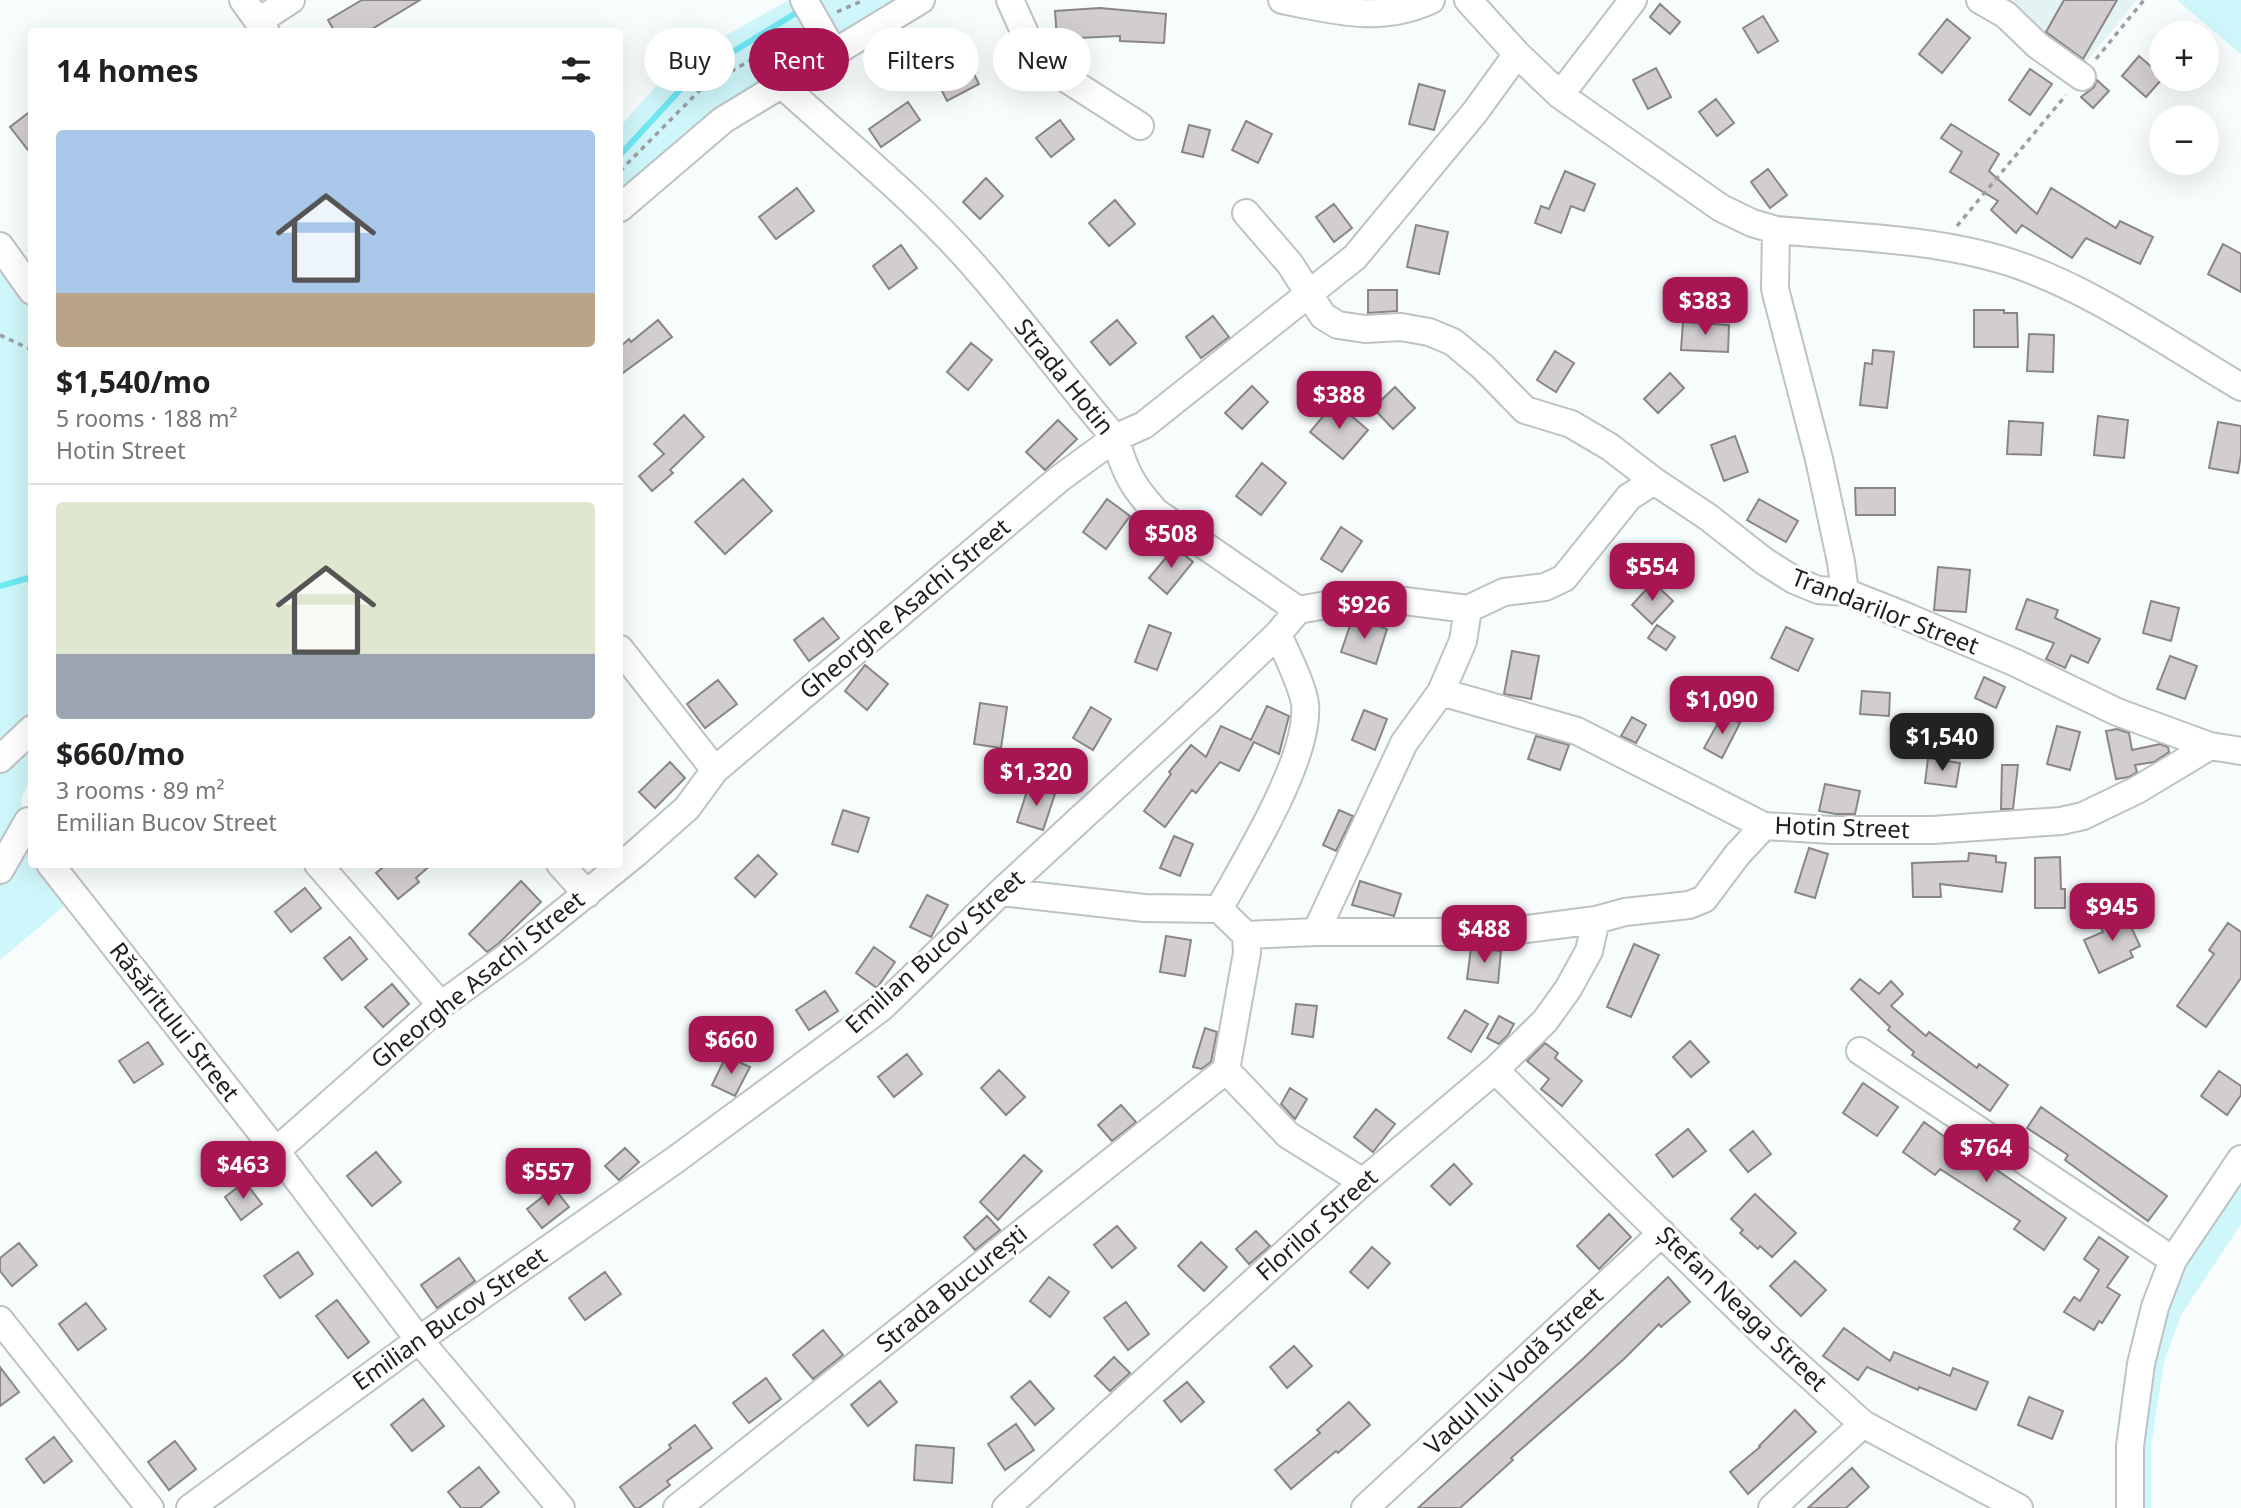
<!DOCTYPE html>
<html lang="en">
<head>
<meta charset="utf-8">
<style>
  body { margin:0; font-family:"Noto Sans",sans-serif; background:#f2f2f2; color:#202124; height:100vh; display:flex; flex-direction:column; font-size:26px; white-space:nowrap }
  * { box-sizing:border-box; margin:0 }
  p { font-size:23px; color:#757577 }
  .icon { flex:none; width:38px; height:38px; fill:none; stroke:currentColor; stroke-width:2; stroke-linecap:round; stroke-linejoin:round }
  .map { position:relative; flex:1; overflow:hidden }
  .drawer { position:absolute; left:28px; top:28px; width:595px; height:840px; display:flex; flex-direction:column; background:#fff; border-radius:7px; box-shadow:0 7px 28px #0002 }
  .drawer>* { flex:none }
  .top-card { position:absolute; left:644px; top:28px; width:665px; height:63px; display:flex; gap:14px }
  .controls { position:absolute; left:2149px; top:21px; display:grid; gap:14px }
  .controls a { display:grid; place-items:center; width:70px; height:70px; border-radius:50%; background:#fff; box-shadow:0 7px 28px #0002; font-size:35px }
  .price { position:absolute; translate:-50% -60px; padding:0 16px; border-radius:14px; background:#a71653; color:#fff; font-size:23px; line-height:46px; filter:drop-shadow(0 2px 4px #0008) }
  .price::after { content:''; position:absolute; left:50%; top:42px; width:21px; height:16px; margin-left:-10px; background:inherit; clip-path:polygon(0 0,100% 0,50% 100%) }
  .price.on { background:#222; color:#fff }
  ul { padding:0; list-style:none }
  li { display:grid; align-content:center; gap:14px; height:371px; padding:0 28px }
  li+li { border-top:2px solid #e0e0e0 }
  li span { display:grid; place-items:center; height:217px; border-radius:7px; color:#555 }
  li>.icon { margin-inline-start:auto }
  span .icon { width:126px; height:126px; fill:#fffc; stroke-width:1 }
  li b { font-size:30px }
  h2 { display:flex; justify-content:space-between; align-items:center; height:84px; padding:0 28px; font-size:30px }
  .chip { padding:0 24px; border-radius:32px; background:#fff; box-shadow:0 7px 28px #0002; font-size:24px; line-height:63px }
  .chip.on { background:#a71653; color:#fff }
  .map>svg:first-child { display:block }
  .built { fill:#e3f2f3 }
  .green { fill:#cff6fa }
  .lines { fill:none; stroke-linecap:round; stroke-linejoin:round }
  .stream { stroke:#6ee8f4; stroke-width:6 }
  .building { fill:#d2cecf; stroke:#8a8687; stroke-width:2 }
  .minor-casing { stroke:#bdc2c2; stroke-width:30 }
  .path { stroke:#9b9f9f; stroke-width:3.5; stroke-dasharray:5 5; stroke-linecap:butt }
  .minor { stroke:#fff; stroke-width:26 }
  .labels { text-anchor:middle; stroke-width:6; stroke-linejoin:round; paint-order:stroke }
  .street-label { font-size:24px; fill:#1e2020; stroke:#fff }
</style>
</head>
<body>
<div class="map">
<svg width="2241" height="1508" viewBox="0 0 2241 1508">
  <rect width="100%" height="100%" fill="#f7fcfd"/>
  <path class="built" d="M1990,0H2137L2079,71Z"/>
  <path class="green" d="M789,0H907L620,199V127L675,64Z
    M2177,0H2241V54Z
    M0,262L32,307L31,713L0,746Z
    M31,740V779L22,796L21,812L25,840L31,850L32,864L42,865L69,902L0,960V771Z
    M2241,1184V1224L2181,1315L2164,1362L2151,1446V1508H2140L2141,1444L2154,1348L2174,1285L2218,1212Z"/>
  <g class="lines">
    <path class="stream" d="M620,155L692,77L801,10
      M0,586L32,577"/>
  </g>
  <path class="building" d="M362,0H420L367,32H335L328,20Z
    M2064,0H2117L2083,59L2046,32Z
    M1660,4L1680,22L1670,34L1650,17Z
    M1100,8L1166,14L1164,43L1120,41V36L1057,39L1055,11Z
    M1763,16L1778,41L1758,53L1743,28Z
    M1947,19L1970,38L1942,73L1919,54Z
    M2139,56L2161,75L2162,79L2146,97L2122,76Z
    M968,62L979,84L947,101L936,79Z
    M1656,68L1671,97L1648,109L1633,80Z
    M2030,69L2052,84L2030,115L2009,100Z
    M2097,80L2109,91L2093,108L2081,97L2094,87Z
    M1419,84L1445,91L1434,130L1409,124Z
    M1716,99L1734,123L1717,136L1699,112Z
    M908,102L920,120L881,147L869,129Z
    M32,110V155L10,127Z
    M1060,120L1074,139L1051,157L1036,138Z
    M1246,121L1272,134L1258,163L1232,150Z
    M1951,124L1999,154L1989,171L2037,214L2051,188L2116,228L2120,221L2153,237L2140,264L2086,238L2072,258L2022,225L2016,233L1991,210L1998,201L1950,172L1962,152L1941,138Z
    M1189,125L1210,130L1203,157L1182,152Z
    M1768,169L1787,195L1770,208L1751,182Z
    M1565,171L1595,184L1584,211L1571,206L1561,233L1535,223L1541,206L1549,209Z
    M986,178L1003,196L980,219L963,202Z
    M797,188L814,211L776,239L759,217Z
    M1115,200L1135,224L1109,246L1089,223Z
    M1334,204L1352,228L1334,242L1316,217Z
    M1416,225L1448,232L1439,274L1407,267Z
    M2223,244L2241,254V292L2208,274Z
    M901,245L917,268L889,289L873,266Z
    M1368,290H1397V311L1368,313Z
    M1974,310H2004V313H2017L2018,347H1974Z
    M1213,316L1229,337L1201,358L1186,337Z
    M658,320L672,337L620,375V347L629,339L631,342Z
    M1117,320L1136,343L1110,365L1091,342Z
    M1683,322L1729,325L1728,352L1681,350Z
    M2029,334L2054,335L2053,372L2027,371Z
    M971,343L992,360L968,390L947,372Z
    M1873,350L1894,352L1887,408L1860,405L1865,363L1872,364Z
    M1555,351L1574,363L1556,392L1537,380Z
    M1670,373L1684,388L1658,413L1644,399Z
    M1252,386L1268,402L1242,429L1225,413Z
    M1395,387L1415,408L1393,429L1373,408Z
    M1335,402L1368,430L1343,459L1310,432Z
    M684,415L704,437L670,470L673,473L652,491L639,476L664,454L654,444Z
    M2098,416L2128,420L2124,458L2094,455Z
    M1058,420L1077,439L1045,470L1026,452Z
    M2009,421L2043,423L2041,455L2007,454Z
    M2218,422L2241,426V455L2238,473L2209,468Z
    M1735,436L1748,472L1724,481L1711,445Z
    M1262,463L1286,483L1261,515L1236,496Z
    M743,479L772,511L725,554L695,522Z
    M1855,488H1895V515H1856Z
    M1107,499L1130,516L1106,549L1083,532Z
    M1759,499L1798,521L1786,542L1747,520Z
    M1341,527L1362,541L1342,572L1321,559Z
    M1175,547L1193,562L1167,594L1149,578Z
    M1938,567L1970,570L1966,612L1934,610Z
    M1653,582L1673,601L1652,624L1632,605Z
    M2027,599L2058,610L2055,618L2100,639L2088,663L2071,655L2065,668L2046,659L2054,643L2016,629Z
    M2151,601L2179,608L2171,641L2143,633Z
    M1353,617L1387,629L1376,664L1341,652Z
    M823,618L839,638L809,661L794,640Z
    M1149,625L1171,633L1157,670L1135,662Z
    M1657,625L1675,637L1666,650L1648,638Z
    M1786,627L1813,639L1798,671L1771,658Z
    M1512,651L1539,656L1531,699L1504,694Z
    M2170,656L2197,666L2185,699L2157,689Z
    M865,665L888,684L867,710L845,691Z
    M1984,677L2005,687L1996,708L1975,698Z
    M718,680L737,704L705,728L687,704Z
    M1703,683L1725,696L1715,713L1693,701Z
    M1862,691L1890,693L1889,716L1860,714Z
    M980,703L1007,707L1001,748L974,744Z
    M1267,706L1289,716L1279,754L1254,742L1239,771L1220,762L1196,793L1192,790L1165,827L1144,811L1171,774L1169,772L1191,745L1206,757L1221,726L1251,740Z
    M1091,707L1111,719L1093,750L1073,738Z
    M1364,710L1387,719L1375,750L1352,740Z
    M1723,714L1740,723L1722,758L1704,748Z
    M1632,717L1646,725L1636,743L1621,736Z
    M2057,726L2080,732L2070,770L2047,764Z
    M2117,729L2129,733L2132,750L2160,744L2168,747L2169,752L2154,762L2135,765L2137,772L2129,777L2116,779L2106,731Z
    M1536,736L1569,745L1560,770L1528,759Z
    M1928,758L1960,763L1956,787L1925,783Z
    M670,762L685,778L655,808L639,792Z
    M2002,765H2018L2013,809H2001Z
    M1825,784L1860,791L1855,814H1836L1819,811Z
    M1029,785L1055,794L1043,830L1017,822Z
    M843,810L869,818L858,852L832,844Z
    M1339,810L1353,816L1336,851L1323,845Z
    M1174,836L1193,844L1180,876L1160,868Z
    M1809,848L1828,854L1815,898L1795,892Z
    M1969,853L1996,856V862L2006,863L2002,892L1940,884L1941,897H1913L1912,863L1968,861Z
    M758,855L777,874L755,897L735,878Z
    M2060,857L2061,889H2065V908H2035V858Z
    M387,864H432L416,878L419,882L398,899L376,873Z
    M521,881L541,902L499,943L487,952L469,934Z
    M1360,881L1401,894L1394,916L1352,905Z
    M305,888L321,908L291,932L275,912Z
    M927,895L948,905L931,937L910,927Z
    M2114,915L2116,920L2126,916L2140,946L2130,951L2133,957L2099,973L2084,940L2103,932L2098,922Z
    M2228,923L2241,932V978L2206,1027L2177,1006L2214,954L2209,950Z
    M1166,936L1191,940L1185,976L1160,972Z
    M350,937L367,959L342,980L324,958Z
    M1634,944L1659,955L1631,1017L1607,1007Z
    M874,947L895,962L877,988L856,973Z
    M1471,948L1501,951L1498,983L1467,979Z
    M1860,979L1879,994L1891,981L1903,994L1891,1006L1926,1036L1929,1032L1977,1068L1979,1064L2008,1085L1990,1111L1912,1055L1914,1052L1888,1030L1890,1027L1851,989Z
    M392,984L409,1004L383,1027L365,1007Z
    M825,991L838,1011L809,1030L796,1010Z
    M1296,1004L1317,1006L1313,1037L1292,1034Z
    M1465,1010L1488,1024L1471,1052L1448,1038Z
    M1499,1016L1514,1024L1508,1035L1499,1044L1487,1038Z
    M1205,1028L1217,1032L1211,1062L1201,1069L1193,1067Z
    M1690,1041L1709,1062L1691,1077L1673,1057Z
    M148,1042L163,1064L134,1083L119,1061Z
    M1545,1043L1558,1053L1555,1058L1582,1081L1562,1106L1541,1089L1549,1079L1527,1061Z
    M907,1054L922,1074L894,1097L878,1077Z
    M726,1056L750,1067L735,1096L712,1085Z
    M999,1070L1025,1097L1006,1115L981,1088Z
    M2219,1071L2241,1086V1095L2227,1115L2201,1096Z
    M1863,1083L1898,1107L1877,1136L1843,1113Z
    M1290,1088L1307,1099L1295,1119L1281,1104Z
    M1121,1105L1136,1122L1112,1141L1098,1125Z
    M2041,1107L2167,1196L2148,1221L2065,1160L2068,1155L2027,1128Z
    M1376,1109L1395,1124L1373,1152L1354,1137Z
    M1924,1122L1980,1162L1981,1159L2066,1218L2044,1250L2014,1229L2020,1221L1940,1169L1935,1175L1903,1152Z
    M1688,1129L1706,1151L1673,1177L1656,1155Z
    M1753,1131L1771,1154L1748,1172L1730,1150Z
    M625,1148L639,1162L619,1180L605,1166Z
    M376,1152L401,1182L372,1206L347,1176Z
    M1024,1155L1042,1171L998,1220L980,1202Z
    M1454,1164L1472,1184L1450,1205L1431,1186Z
    M245,1182L262,1204L241,1220L225,1197Z
    M554,1188L569,1207L542,1228L527,1209Z
    M1755,1194L1796,1233L1772,1257L1760,1246L1758,1249L1740,1233L1743,1230L1731,1219Z
    M1609,1214L1631,1237L1599,1269L1577,1246Z
    M987,1216L1000,1230L975,1250L964,1237Z
    M1117,1226L1136,1248L1112,1268L1094,1245Z
    M1256,1231L1270,1246L1249,1264L1236,1249Z
    M2099,1237L2128,1257L2107,1287L2120,1295L2102,1323L2099,1321L2094,1330L2064,1312L2074,1297L2080,1301L2099,1270L2084,1259Z
    M1201,1242L1227,1267L1204,1291L1178,1266Z
    M19,1243L37,1265L12,1286L0,1271V1258Z
    M1372,1247L1390,1263L1368,1288L1350,1272Z
    M298,1252L313,1274L280,1298L264,1276Z
    M459,1258L475,1281L437,1308L421,1285Z
    M1795,1261L1826,1290L1801,1316L1770,1286Z
    M605,1272L621,1294L585,1320L569,1298Z
    M1049,1277L1069,1292L1050,1317L1030,1301Z
    M1668,1277L1690,1302L1661,1327L1659,1324L1624,1359L1511,1458L1513,1460L1460,1508H1418L1584,1358Z
    M337,1300L369,1342L348,1358L316,1316Z
    M1126,1302L1149,1334L1128,1350L1104,1318Z
    M86,1303L106,1329L78,1350L59,1324Z
    M1844,1328L1890,1361L1894,1352L1950,1376L1953,1368L1988,1382L1976,1410L1919,1387L1918,1390L1867,1367L1858,1380L1823,1356Z
    M823,1330L843,1355L813,1379L793,1355Z
    M1294,1346L1312,1366L1287,1388L1270,1367Z
    M1114,1357L1130,1373L1110,1391L1095,1376Z
    M0,1367L19,1392L0,1406Z
    M766,1378L781,1399L749,1423L733,1403Z
    M880,1381L897,1402L868,1426L851,1405Z
    M1030,1381L1054,1409L1035,1425L1011,1397Z
    M1187,1382L1204,1402L1181,1422L1164,1401Z
    M2029,1397L2063,1411L2052,1439L2018,1425Z
    M423,1399L444,1426L412,1451L391,1425Z
    M1349,1402L1370,1425L1338,1453L1336,1451L1291,1489L1275,1470L1320,1433L1317,1430Z
    M1795,1410L1816,1432L1748,1494L1730,1472L1760,1447L1759,1446Z
    M1016,1424L1034,1450L1005,1470L988,1444Z
    M695,1425L712,1448L667,1481L670,1485L639,1508H635L620,1487L671,1448L669,1445Z
    M54,1437L72,1461L44,1483L26,1459Z
    M175,1441L196,1469L169,1490L148,1462Z
    M916,1445L954,1448L952,1483L914,1480Z
    M479,1467L499,1492L480,1508H461L448,1492Z
    M1852,1468L1869,1487L1846,1508H1808Z"/>
  <g class="lines">
    <defs>
      <path id="minor" d="M243,0L266,32
        M804,0L833,51
        M1010,0L1032,49L1062,76L1140,126
        M1282,0C1334,10 1380,24 1431,0
        M1468,0L1517,54L1560,95L1721,208L1752,223L1776,230C1854,237 1938,239 2012,263C2093,290 2168,344 2241,387
        M1980,0L2006,15L2037,45L2082,77
        M259,21L291,0
        M781,84C849,146 923,205 983,276C1028,328 1069,385 1115,438C1125,472 1132,486 1156,512L1298,610L1373,597L1468,609L1504,592L1545,587L1564,578L1629,497L1654,481
        M1560,95L1633,0
        M620,208L723,120L921,0
        M1246,213L1290,264L1323,316L1338,325L1365,329L1401,327L1429,332L1453,342L1483,367L1525,410L1571,424L1610,447L1654,481L1708,517L1764,561L1794,580L1818,590L1845,592L1903,615L2016,663L2117,712L2210,746L2241,751
        M1776,230L1775,289L1819,459L1841,562L1845,592
        M0,246L32,291
        M620,649L715,770
        M1441,692L1577,731L1764,826L1832,830H1933L2061,821L2083,816L2137,790L2210,746
        M0,759L32,729
        M50,864L276,1151L419,1340L561,1508
        M318,864L441,1005
        M560,864L587,894
        M0,870L28,821
        M1001,892L1144,908L1219,909L1246,935L1316,932H1503L1596,920L1625,912L1689,905L1704,899L1737,855L1764,826
        M1219,909C1246,860 1310,758 1305,704C1302,683 1286,654 1278,634
        M1316,932L1404,743L1441,692L1463,641L1468,609
        M1246,935L1247,953L1226,1070L1288,1135L1363,1182
        M1860,1051L2173,1260
        M1495,1070L1767,1337L1863,1424L2019,1508
        M276,1151L441,1005L519,948L635,854L687,808L715,770L1059,479L1115,438L1144,425L1355,257L1475,112L1517,54
        M0,1320L150,1508
        M190,1508L419,1340L675,1160L881,1008L1001,892L1207,702L1278,634L1298,610
        M677,1508L1226,1070
        M1006,1508L1363,1182L1495,1070L1545,1021L1568,989L1589,951L1596,920
        M1365,1508L1662,1233
        M1772,1508L1863,1424
        M2130,1508V1446L2141,1364L2155,1307L2173,1260L2241,1159"/>
    </defs>
    <use href="#minor" class="minor-casing"/>
    <path class="path" d="M837,12L864,0
      M2096,59L2144,0
      M620,171L702,88L796,34
      M1957,226L2066,95
      M0,335L32,350"/>
    <use href="#minor" class="minor"/>
  </g>
  <g class="labels">
    <g class="street-label">
      <text transform="translate(1064 377) rotate(51)" y="8">Strada Hotin</text>
      <text transform="translate(905 609) rotate(-40)" y="8">Gheorghe Asachi Street</text>
      <text transform="translate(1885 612) rotate(21)" y="8">Trandarilor Street</text>
      <text transform="translate(1842 828) rotate(2)" y="8">Hotin Street</text>
      <text transform="translate(935 952) rotate(-42)" y="8">Emilian Bucov Street</text>
      <text transform="translate(478 980) rotate(-39)" y="8">Gheorghe Asachi Street</text>
      <text transform="translate(174 1022) rotate(52)" y="8">Răsăritului Street</text>
      <text transform="translate(1317 1225) rotate(-42)" y="8">Florilor Street</text>
      <text transform="translate(952 1289) rotate(-39)" y="8">Strada București</text>
      <text transform="translate(1742 1309) rotate(44)" y="8">Ștefan Neaga Street</text>
      <text transform="translate(450 1319) rotate(-35)" y="8">Emilian Bucov Street</text>
      <text transform="translate(1514 1371) rotate(-43)" y="8">Vadul lui Vodă Street</text>
    </g>
  </g>
</svg>
<div class="controls">
<a>+</a>
<a>−</a>
</div>
<b class="price" style="left:1705px;top:337px">$383</b>
<b class="price" style="left:1339px;top:431px">$388</b>
<b class="price" style="left:1171px;top:570px">$508</b>
<b class="price" style="left:1652px;top:603px">$554</b>
<b class="price" style="left:1364px;top:641px">$926</b>
<b class="price" style="left:1722px;top:736px">$1,090</b>
<b class="price on" style="left:1942px;top:773px">$1,540</b>
<b class="price" style="left:1036px;top:808px">$1,320</b>
<b class="price" style="left:2112px;top:943px">$945</b>
<b class="price" style="left:1484px;top:965px">$488</b>
<b class="price" style="left:731px;top:1076px">$660</b>
<b class="price" style="left:1986px;top:1184px">$764</b>
<b class="price" style="left:243px;top:1201px">$463</b>
<b class="price" style="left:548px;top:1208px">$557</b>
<div class="top-card">
<a class="chip">Buy</a>
<a class="chip on">Rent</a>
<a class="chip">Filters</a>
<a class="chip">New</a>
</div>
<section class="drawer">
<h2>14 homes<svg class="icon" aria-label="filters" viewBox="0 0 24 24"><path d="M4 7h16M4 17h16"/><circle cx="9" cy="7" r="2"/><circle cx="15" cy="17" r="2"/></svg></h2>
<ul>
<li><span style="background:linear-gradient(#a9c7e8 75%,#b9a48a 0)"><svg class="icon" aria-label="home" viewBox="0 0 24 24"><path d="M3 11l9-7 9 7M6 9v11h12V9"/></svg></span><div><b>$1,540/mo</b><p>5 rooms · 188 m²</p><p>Hotin Street</p></div></li>
<li><span style="background:linear-gradient(#dfe7d0 70%,#9aa5b1 0)"><svg class="icon" aria-label="home" viewBox="0 0 24 24"><path d="M3 11l9-7 9 7M6 9v11h12V9"/></svg></span><div><b>$660/mo</b><p>3 rooms · 89 m²</p><p>Emilian Bucov Street</p></div></li>
</ul>
</section>
</div>
</body>
</html>
